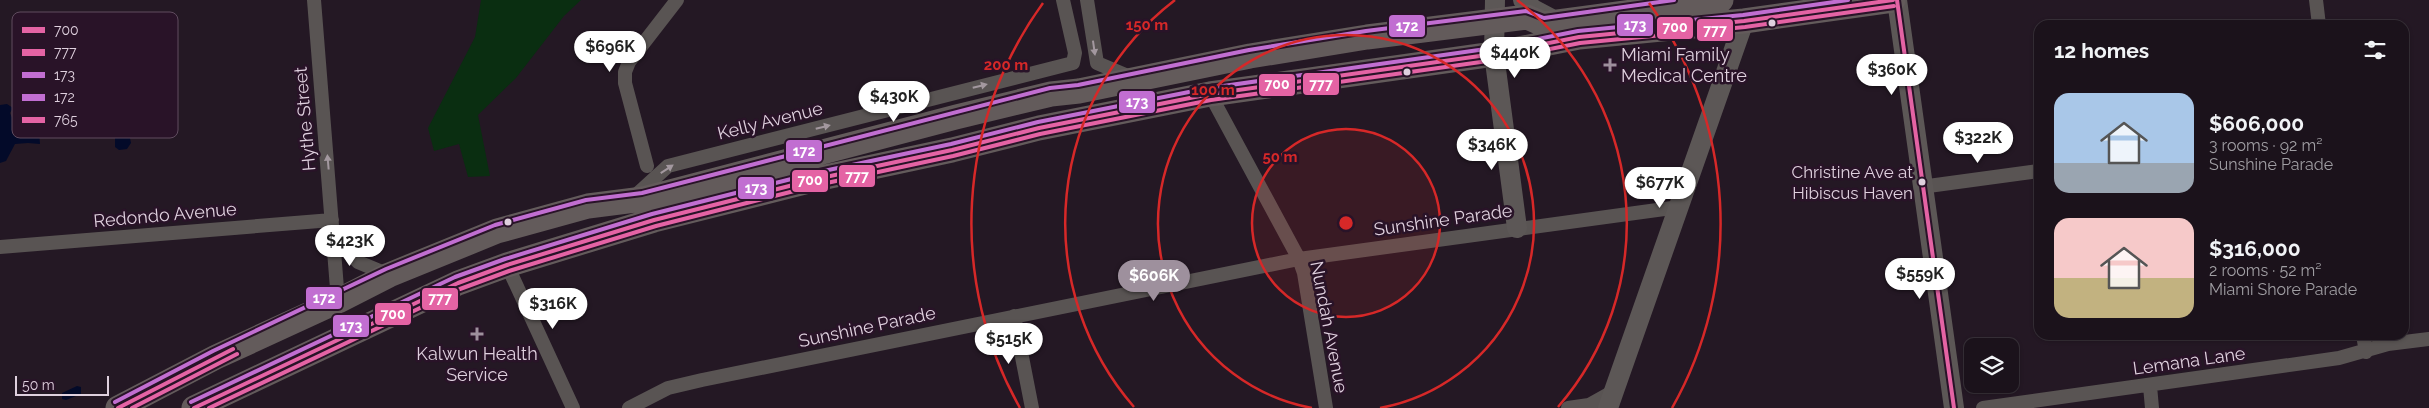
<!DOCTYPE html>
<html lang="en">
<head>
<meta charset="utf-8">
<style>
  body { margin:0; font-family:Raleway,sans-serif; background:#282028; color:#f1f3f6; height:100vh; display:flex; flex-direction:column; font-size:19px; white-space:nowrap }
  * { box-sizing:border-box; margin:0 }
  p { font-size:16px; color:#a09ea3 }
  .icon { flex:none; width:28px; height:28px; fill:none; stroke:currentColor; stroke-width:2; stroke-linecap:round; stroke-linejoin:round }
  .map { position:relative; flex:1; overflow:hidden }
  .details { position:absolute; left:2034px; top:20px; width:375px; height:320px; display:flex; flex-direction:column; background:#1b121b; border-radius:15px; box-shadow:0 1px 4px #0004,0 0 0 1px #39323a }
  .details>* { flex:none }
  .tools { position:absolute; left:1964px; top:338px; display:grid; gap:10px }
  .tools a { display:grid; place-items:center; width:55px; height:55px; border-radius:10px; background:#1b121b; box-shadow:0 1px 4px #0004,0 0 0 1px #39323a; font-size:25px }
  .scale { position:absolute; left:15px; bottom:12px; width:94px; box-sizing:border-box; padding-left:5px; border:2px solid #dfd0de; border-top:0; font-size:14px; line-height:18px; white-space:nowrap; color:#dfd0de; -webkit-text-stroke:4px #291328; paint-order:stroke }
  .price { position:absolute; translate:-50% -42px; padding:0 11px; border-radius:18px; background:#fff; color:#222; font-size:16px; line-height:32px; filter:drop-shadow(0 1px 2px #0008) }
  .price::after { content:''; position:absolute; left:50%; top:30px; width:15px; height:11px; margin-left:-8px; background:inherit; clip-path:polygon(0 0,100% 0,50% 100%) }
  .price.on { background:#9e909d; color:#fff }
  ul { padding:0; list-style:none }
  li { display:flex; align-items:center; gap:15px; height:125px; padding:0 20px }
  li span { display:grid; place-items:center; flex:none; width:140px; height:100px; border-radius:15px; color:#555 }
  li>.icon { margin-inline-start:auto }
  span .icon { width:60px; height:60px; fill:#fffc; stroke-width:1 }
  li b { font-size:21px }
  h2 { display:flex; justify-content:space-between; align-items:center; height:60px; padding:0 20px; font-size:21px }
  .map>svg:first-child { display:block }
  .green { fill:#0a2e11 }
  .water { fill:#030a29 }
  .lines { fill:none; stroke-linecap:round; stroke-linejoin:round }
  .street { stroke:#595453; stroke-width:14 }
  .secondary { stroke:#5c5756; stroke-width:20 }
  .highway { stroke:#635b5b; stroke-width:25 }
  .bus-1-casing { stroke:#291328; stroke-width:8 }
  .bus-2-casing { stroke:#291328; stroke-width:8 }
  .bus-3-casing { stroke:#291328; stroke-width:8 }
  .bus-4-casing { stroke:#291328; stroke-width:8 }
  .bus-5-casing { stroke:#291328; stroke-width:8 }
  .bus-1 { stroke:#e463a4; stroke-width:4 }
  .bus-2 { stroke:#e463a4; stroke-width:4 }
  .bus-3 { stroke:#c16ed1; stroke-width:4 }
  .bus-4 { stroke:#c16ed1; stroke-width:4 }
  .bus-5 { stroke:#e463a4; stroke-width:4 }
  .oneway { fill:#a3989f }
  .ring { fill:none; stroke:#d62828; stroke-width:2.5 }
  .bus-dot { fill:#dfd0de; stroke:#291328; stroke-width:2 }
  .poi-dot { fill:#9e909d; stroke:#291328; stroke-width:2 }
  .labels { text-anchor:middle; stroke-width:5; stroke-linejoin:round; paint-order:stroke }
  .bus-label { font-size:17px; fill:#dfd0de; stroke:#291328; text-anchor:end }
  .poi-label { font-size:18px; fill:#dfd0de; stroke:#291328; text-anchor:start }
  .street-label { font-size:18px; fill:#dfd0de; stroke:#291328 }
  .key { fill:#291328; stroke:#604c5f; stroke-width:1 }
  .key-label { font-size:14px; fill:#dfd0de }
  .centre { fill:#d62828; stroke:#291328; stroke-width:2.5 }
  .ring-label { font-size:15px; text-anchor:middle; font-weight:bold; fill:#d62828; stroke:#291328; stroke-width:5; stroke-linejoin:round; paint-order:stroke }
  .line-badge { stroke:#291328; stroke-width:2 }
  .badge-label { font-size:14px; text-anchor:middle; font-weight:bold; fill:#fff }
</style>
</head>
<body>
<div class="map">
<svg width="2429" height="408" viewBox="0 0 2429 408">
  <rect width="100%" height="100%" fill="#241824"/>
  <path class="green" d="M481,0H581L564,16L516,78L478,115L490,176L468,177L459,144L434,151L428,128L475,37Z"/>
  <path class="water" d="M137,92L141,99C139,105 130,121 127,124L131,143L127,149L119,150L115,147V138L102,127L89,128L83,124L82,118C92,105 108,116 120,112C130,109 125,95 137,92Z
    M7,104L13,108L10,113C13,122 20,128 29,130L32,127L39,133L40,144L28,143L15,144L6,161L0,163V105Z
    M77,386L81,387V394L66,400L62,399V393Z"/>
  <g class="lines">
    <path class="street" d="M314,0L338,301
      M1087,0L1097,63L1130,77
      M2316,0L2319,25
      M1210,94L1299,259L1304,273L1326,408
      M647,166L625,83V72L629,62L677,0
      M1921,187L2039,171
      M634,197L668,166L1073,63L1075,53L1063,0
      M333,236L358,262L389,275
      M0,247L332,220
      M507,265L573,408
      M1014,316L1032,408
      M2363,335L2366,352
      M2150,386L2152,408
      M629,408L668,388L702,380L1299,259L1679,207
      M1568,408L1589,405L1614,391
      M1983,408L2339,358L2388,344L2429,339"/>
    <path class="secondary" d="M1495,0L1494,54L1517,228
      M1523,0L1533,9L1550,18
      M1897,0L1954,408
      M1608,408L1744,21"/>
    <path class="highway" d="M118,408L216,357L338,301L389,275L497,231L588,206L643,199L956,117L1051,94L1079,91L1250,56L1367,37L1527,17L1543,24L1721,0
      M194,408L458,283L507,265L654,220L821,178L952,150L1039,128L1210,94L1494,54L1579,37L1744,21L1893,0"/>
    <defs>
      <path id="bus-1" d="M118,408L233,349
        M194,408L458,283L507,265L654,220L821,178L952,150L1039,128L1210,94L1494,54L1579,37L1744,21L1893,0"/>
      <path id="bus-2" d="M132,408L237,354
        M209,408L460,289L509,271L656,226L822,184L953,156L1040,134L1211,100L1495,60L1580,43L1745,27L1894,6"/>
      <path id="bus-3" d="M191,402L455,277L505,259L652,214L819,172L951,144L1038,122L1209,88L1493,48L1578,31L1743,15L1848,0"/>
      <path id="bus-4" d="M115,402L213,351L386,269L495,225L586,200L642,193L1050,88L1078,85L1249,50L1366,31L1526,11L1544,18L1674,0"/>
      <path id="bus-5" d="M1897,0L1954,408"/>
    </defs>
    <use href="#bus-1" class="bus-1-casing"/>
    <use href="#bus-2" class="bus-2-casing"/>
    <use href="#bus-3" class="bus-3-casing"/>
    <use href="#bus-4" class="bus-4-casing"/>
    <use href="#bus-5" class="bus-5-casing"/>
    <use href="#bus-1" class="bus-1"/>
    <use href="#bus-2" class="bus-2"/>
    <use href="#bus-3" class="bus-3"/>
    <use href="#bus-4" class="bus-4"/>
    <use href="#bus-5" class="bus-5"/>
  </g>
  <defs><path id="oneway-solid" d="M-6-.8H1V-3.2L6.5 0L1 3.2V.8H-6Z" transform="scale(1.25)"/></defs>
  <g class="oneway">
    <use href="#oneway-solid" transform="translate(1094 48) rotate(82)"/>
    <use href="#oneway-solid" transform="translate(980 86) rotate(-14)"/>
    <use href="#oneway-solid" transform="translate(823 127) rotate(-14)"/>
    <use href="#oneway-solid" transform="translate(328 162) rotate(-95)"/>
    <use href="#oneway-solid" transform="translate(667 169) rotate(-33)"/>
  </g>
  <circle cx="1346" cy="223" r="94" fill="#d62828" fill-opacity=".12"/>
  <g class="ring">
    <circle cx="1346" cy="223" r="94"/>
    <path d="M1312 408A188 188 0 1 1 1380 408"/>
    <path d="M1134 407A281 281 0 0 1 1175 0M1517 0A281 281 0 0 1 1558 407"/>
    <path d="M1020 408A375 375 0 0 1 1043 3M1649 3A375 375 0 0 1 1672 408"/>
  </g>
  <g class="bus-dot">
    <circle cx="1772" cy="23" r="4.5"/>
    <circle cx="1407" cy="72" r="4.5"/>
    <circle cx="1922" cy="182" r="4.5"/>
    <circle cx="508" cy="222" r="4.5"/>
  </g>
  <g class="poi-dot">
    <path d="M1607.5 57.5h5v5h5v5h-5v5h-5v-5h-5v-5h5z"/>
    <path d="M474.5 326.5h5v5h5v5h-5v5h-5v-5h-5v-5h5z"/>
  </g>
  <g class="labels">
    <g class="bus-label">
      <text x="1913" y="178">Christine Ave at<tspan x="1913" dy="21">Hibiscus Haven</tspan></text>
    </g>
    <g class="poi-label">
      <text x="1621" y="61">Miami Family<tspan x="1621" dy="21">Medical Centre</tspan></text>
      <text x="477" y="360" text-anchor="middle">Kalwun Health<tspan x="477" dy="21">Service</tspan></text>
    </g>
    <g class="street-label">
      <text transform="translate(305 119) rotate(-95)" y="6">Hythe Street</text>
      <text transform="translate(770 121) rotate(-14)" y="6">Kelly Avenue</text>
      <text transform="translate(165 215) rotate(-5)" y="6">Redondo Avenue</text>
      <text transform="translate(1443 220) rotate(-8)" y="6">Sunshine Parade</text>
      <text transform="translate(867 327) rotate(-12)" y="6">Sunshine Parade</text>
      <text transform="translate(1329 327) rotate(79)" y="6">Nundah Avenue</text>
      <text transform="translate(2189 361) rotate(-8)" y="6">Lemana Lane</text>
    </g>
  </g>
  <rect x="12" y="12" width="166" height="126" rx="8" class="key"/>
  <rect x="22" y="27" width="23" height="6" fill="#e463a4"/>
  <rect x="22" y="49" width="23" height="7" fill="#e463a4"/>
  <rect x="22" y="72" width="23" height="6" fill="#c16ed1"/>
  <rect x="22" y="94" width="23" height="7" fill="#c16ed1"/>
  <rect x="22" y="117" width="23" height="6" fill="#e463a4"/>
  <g class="key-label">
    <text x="54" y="35">700</text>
    <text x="54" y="57">777</text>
    <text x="54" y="80">173</text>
    <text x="54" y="102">172</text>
    <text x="54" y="125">765</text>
  </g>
  <circle cx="1346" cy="223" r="8" class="centre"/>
  <g class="ring-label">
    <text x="1147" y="30">150 m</text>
    <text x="1006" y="70">200 m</text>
    <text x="1213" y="95">100 m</text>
    <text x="1280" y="162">50 m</text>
  </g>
  <g class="line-badge">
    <rect x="1616" y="13" width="38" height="24" rx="5" fill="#c16ed1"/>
    <rect x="1388" y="14" width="38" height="24" rx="5" fill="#c16ed1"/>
    <rect x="1656" y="16" width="38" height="24" rx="5" fill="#e463a4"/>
    <rect x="1696" y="18" width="38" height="24" rx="5" fill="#e463a4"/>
    <rect x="1302" y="72" width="38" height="24" rx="5" fill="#e463a4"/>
    <rect x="1258" y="73" width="38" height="24" rx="5" fill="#e463a4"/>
    <rect x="1118" y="90" width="38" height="24" rx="5" fill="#c16ed1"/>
    <rect x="785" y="139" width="38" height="24" rx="5" fill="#c16ed1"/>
    <rect x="838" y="164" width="38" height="24" rx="5" fill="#e463a4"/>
    <rect x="791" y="169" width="38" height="24" rx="5" fill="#e463a4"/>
    <rect x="737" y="176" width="38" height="24" rx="5" fill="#c16ed1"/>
    <rect x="305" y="286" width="38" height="24" rx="5" fill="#c16ed1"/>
    <rect x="421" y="287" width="38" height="24" rx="5" fill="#e463a4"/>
    <rect x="374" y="302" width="38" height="24" rx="5" fill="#e463a4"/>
    <rect x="332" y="314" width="38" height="24" rx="5" fill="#c16ed1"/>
  </g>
  <g class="badge-label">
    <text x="1635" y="30">173</text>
    <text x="1407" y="31">172</text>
    <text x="1675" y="32">700</text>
    <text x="1715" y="35">777</text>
    <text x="1321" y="89">777</text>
    <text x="1277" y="89">700</text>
    <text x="1137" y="107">173</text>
    <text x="804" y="156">172</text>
    <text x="857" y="181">777</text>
    <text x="810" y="185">700</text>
    <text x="756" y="193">173</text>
    <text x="324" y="303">172</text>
    <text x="440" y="303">777</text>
    <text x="393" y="319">700</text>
    <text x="351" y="331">173</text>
  </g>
</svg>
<div class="tools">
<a><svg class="icon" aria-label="layers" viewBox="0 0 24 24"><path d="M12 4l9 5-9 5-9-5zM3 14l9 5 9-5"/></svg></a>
</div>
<div class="scale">50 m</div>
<b class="price" style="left:610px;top:73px">$696K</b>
<b class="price" style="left:1515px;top:79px">$440K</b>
<b class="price" style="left:1892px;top:96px">$360K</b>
<b class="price" style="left:894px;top:123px">$430K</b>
<b class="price" style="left:1978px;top:164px">$322K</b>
<b class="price" style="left:1492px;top:171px">$346K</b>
<b class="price" style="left:1660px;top:209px">$677K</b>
<b class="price" style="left:350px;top:267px">$423K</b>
<b class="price" style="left:1920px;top:300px">$559K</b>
<b class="price on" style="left:1154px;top:302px">$606K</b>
<b class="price" style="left:553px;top:330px">$316K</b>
<b class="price" style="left:1009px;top:365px">$515K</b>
<section class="details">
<h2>12 homes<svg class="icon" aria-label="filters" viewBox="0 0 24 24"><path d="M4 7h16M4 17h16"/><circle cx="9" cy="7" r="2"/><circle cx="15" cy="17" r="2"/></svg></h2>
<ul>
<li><span style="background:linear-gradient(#a9c7e8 70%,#9aa5b1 0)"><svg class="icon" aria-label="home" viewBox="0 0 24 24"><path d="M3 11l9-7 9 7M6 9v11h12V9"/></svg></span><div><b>$606,000</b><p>3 rooms · 92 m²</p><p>Sunshine Parade</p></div></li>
<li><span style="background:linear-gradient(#f6c9c9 60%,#c2b280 0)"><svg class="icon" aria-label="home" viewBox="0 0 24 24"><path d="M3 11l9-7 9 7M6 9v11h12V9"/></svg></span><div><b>$316,000</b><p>2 rooms · 52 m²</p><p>Miami Shore Parade</p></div></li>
</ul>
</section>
</div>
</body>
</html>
